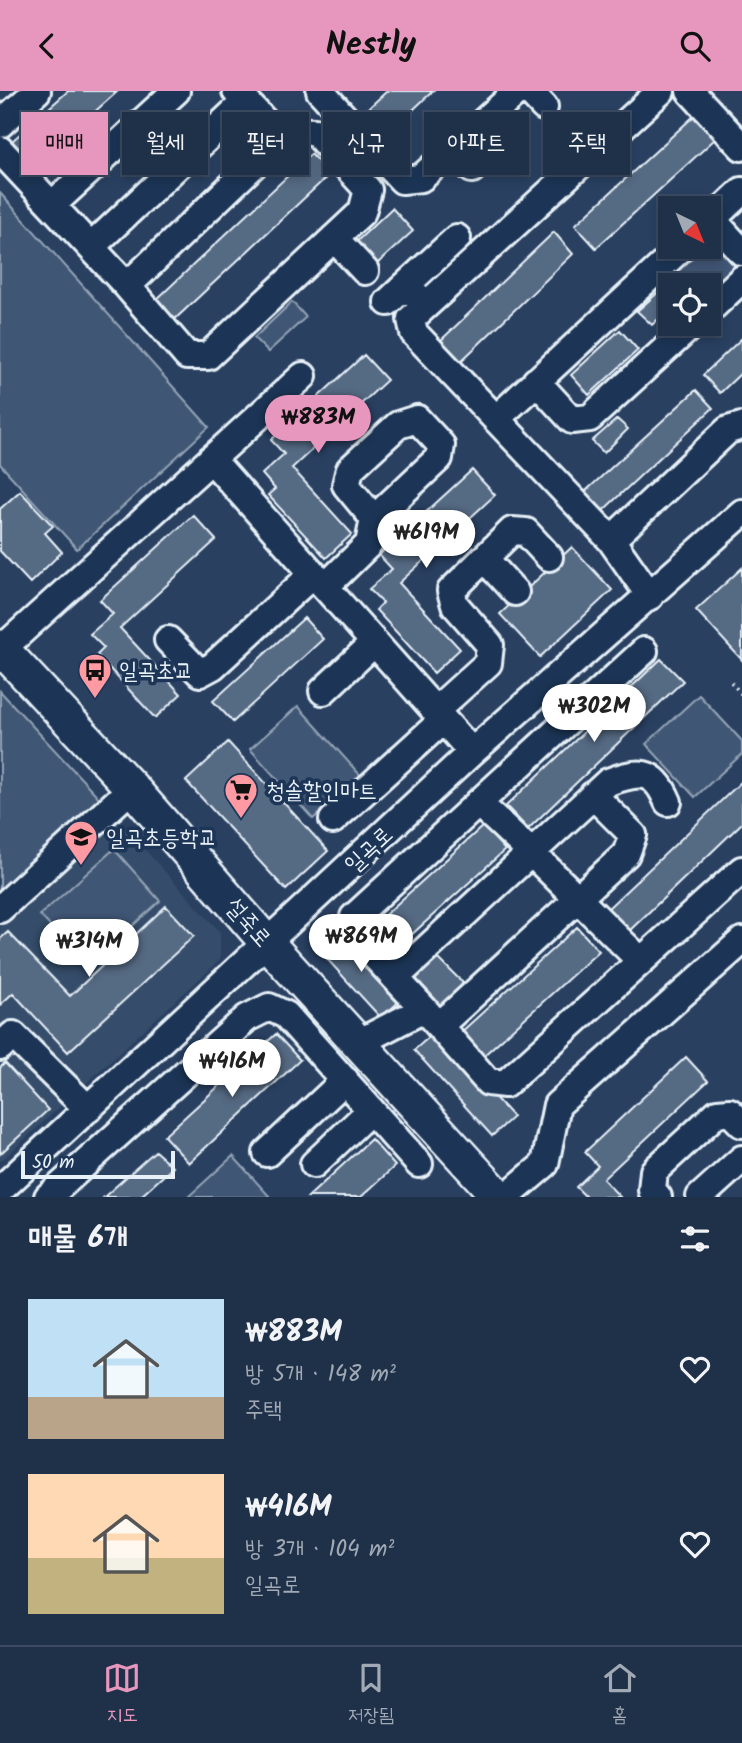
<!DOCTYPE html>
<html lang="ko">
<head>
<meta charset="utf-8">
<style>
  body { margin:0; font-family:Kalam,"Poor Story",sans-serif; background:#2c3c53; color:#f1f3f6; height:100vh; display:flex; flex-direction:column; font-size:26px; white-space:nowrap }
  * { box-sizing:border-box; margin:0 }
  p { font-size:23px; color:#a1a9b4 }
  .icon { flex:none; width:38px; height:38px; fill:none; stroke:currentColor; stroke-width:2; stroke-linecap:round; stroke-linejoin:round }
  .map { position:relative; height:1106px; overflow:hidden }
  .panel { display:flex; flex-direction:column; background:#1f3049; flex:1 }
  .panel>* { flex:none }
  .top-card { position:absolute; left:21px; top:21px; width:700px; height:63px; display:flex; gap:14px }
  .needle { width:46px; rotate:137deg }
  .tools { position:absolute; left:658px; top:105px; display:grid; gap:14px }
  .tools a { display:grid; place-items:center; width:63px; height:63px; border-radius:0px; background:#1f3049; box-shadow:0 4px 10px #0003,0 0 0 2px #3c4b61; font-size:35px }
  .scale { position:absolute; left:21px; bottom:18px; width:154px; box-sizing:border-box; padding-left:7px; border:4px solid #e8f1f8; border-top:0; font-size:19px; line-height:24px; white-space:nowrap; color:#e8f1f8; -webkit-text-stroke:5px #1d3557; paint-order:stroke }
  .price { position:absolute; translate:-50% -60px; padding:0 16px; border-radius:24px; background:#fff; color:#222; font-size:23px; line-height:46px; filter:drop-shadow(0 2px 4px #0008) }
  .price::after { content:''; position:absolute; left:50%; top:42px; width:21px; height:16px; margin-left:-10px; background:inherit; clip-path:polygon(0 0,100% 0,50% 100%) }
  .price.selected { background:#e797bd; color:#111 }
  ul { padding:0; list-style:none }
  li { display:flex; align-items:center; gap:21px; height:175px; padding:0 28px }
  li span { display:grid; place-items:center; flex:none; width:196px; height:140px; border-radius:0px; color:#555 }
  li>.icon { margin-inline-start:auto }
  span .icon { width:84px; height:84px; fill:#fffc; stroke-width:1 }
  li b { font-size:30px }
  h2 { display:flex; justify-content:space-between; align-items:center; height:84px; padding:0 28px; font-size:30px }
  .pill { padding:0 24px; border-radius:0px; background:#1f3049; box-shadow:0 4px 10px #0003,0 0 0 2px #3c4b61; font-size:24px; line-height:63px }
  .pill.selected { background:#e797bd; color:#111 }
  header { display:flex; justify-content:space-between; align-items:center; height:91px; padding:0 28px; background:#e797bd; color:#111; font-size:32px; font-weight:700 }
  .tabs { display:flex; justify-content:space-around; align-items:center; height:98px; border-top:2px solid #3c4b61; background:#1f3049; font-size:19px; color:#a1a9b4 }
  .tabs a { display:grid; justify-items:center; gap:4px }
  .tabs .selected { color:#e797bd }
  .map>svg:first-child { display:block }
  .built { fill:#364d6b }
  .green { fill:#415774; stroke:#94a4b6; stroke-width:2 }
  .building { fill:#556a83; stroke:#e8f1f8; stroke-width:2 }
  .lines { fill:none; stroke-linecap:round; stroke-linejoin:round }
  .minor-casing { stroke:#e8f1f8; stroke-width:32 }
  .major-casing { stroke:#e8f1f8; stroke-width:38 }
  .path { stroke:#e8f1f8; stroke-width:3.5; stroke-dasharray:2 5; stroke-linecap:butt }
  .minor { stroke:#1d3557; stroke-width:26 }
  .major { stroke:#1d3557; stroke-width:33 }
  .labels { text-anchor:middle; stroke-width:7; stroke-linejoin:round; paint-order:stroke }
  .poi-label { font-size:23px; fill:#e8f1f8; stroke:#1d3557; text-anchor:start }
  .street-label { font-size:23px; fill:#e8f1f8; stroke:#1d3557 }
</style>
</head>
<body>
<header><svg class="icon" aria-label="back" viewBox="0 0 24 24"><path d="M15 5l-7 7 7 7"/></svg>Nestly<svg class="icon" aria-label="search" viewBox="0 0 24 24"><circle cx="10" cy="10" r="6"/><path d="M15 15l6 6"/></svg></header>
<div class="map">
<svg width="742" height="1106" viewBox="0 0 742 1106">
  <rect width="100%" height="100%" fill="#294061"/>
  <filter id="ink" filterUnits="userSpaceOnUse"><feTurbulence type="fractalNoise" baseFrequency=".0143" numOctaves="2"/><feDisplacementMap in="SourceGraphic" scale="14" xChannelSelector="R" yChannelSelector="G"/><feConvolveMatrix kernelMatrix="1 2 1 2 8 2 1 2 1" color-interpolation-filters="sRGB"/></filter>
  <g filter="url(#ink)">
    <path class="built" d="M0,600L220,841V869L0,1071Z"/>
    <path class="green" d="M0,102L209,336L77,458L0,373Z
      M709,140L740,174L709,203V194L670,195L661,185L692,156H709Z
      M292,211L306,226L268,261L254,247Z
      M0,600L103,711L0,806Z
      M699,604L742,650V663L695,706L646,653Z
      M298,615L361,685L313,728L250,658Z
      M114,758L160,810L87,876L40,824Z
      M233,1065L270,1106H188Z"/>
    <path class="building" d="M68,0H118L34,75L12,50Z
      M387,0H433L382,48L360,25Z
      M694,25L715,48L596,157L575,134Z
      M311,63L330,83L174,229L155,210Z
      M392,117L413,140L377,173L356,151Z
      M554,141L573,163L457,274L437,253Z
      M662,198L670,207V217L652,234L637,220Z
      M620,239L638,259L589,304L571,284Z
      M742,247V281L720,302L703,284Z
      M364,264L387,289L292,377L352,443L326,467L268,404L275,398L262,383L284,363L271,349Z
      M696,299L713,317L595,427L577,408Z
      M617,328L628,338L604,362L592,350Z
      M472,379L495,404L399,492L460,558L434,582L376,519L383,512L369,498L392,478L379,464Z
      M20,400L53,435L45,442L62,461L30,492L0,460V418Z
      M193,424L216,449L120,537L181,603L155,627L97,564L104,557L90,543L113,523L100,509Z
      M572,456L612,499L540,566L500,523Z
      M742,477V569L696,519Z
      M304,527L323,548L233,631L213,610Z
      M661,568L683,590L528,738L506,715Z
      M228,651L328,760L286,799L186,690Z
      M742,690V732L627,842L605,820Z
      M483,735L505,759L388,865L366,841Z
      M166,815L194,845L68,961L13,902L0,914V848L8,841L70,905Z
      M577,836L599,860L482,966L460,942Z
      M337,837L402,908L381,927L327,868L329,844Z
      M438,867L464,893L440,915L414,888Z
      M435,941L513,1026L492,1045L414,959Z
      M276,943L300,969L189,1072L164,1045Z
      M686,966L708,990L603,1088L620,1106H586L576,1096L598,1075L585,1061Z
      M5,972L48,1019L0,1063V977Z
      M371,1048L395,1075L361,1106H308Z
      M155,1060L173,1076L140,1106H104Z"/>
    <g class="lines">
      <defs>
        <path id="minor" d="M236,0L281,48
          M320,0L402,89L421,87L518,0
          M529,0L544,16
          M690,0L742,56
          M487,28L507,49
          M0,33L37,0
          M0,59L127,195L187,265H208L362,121L368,99L315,41L289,40L127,195
          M452,59L472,78
          M52,114L176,0
          M712,128L742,161
          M709,131L742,100
          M334,147L365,180
          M91,156L246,10
          M388,211L406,194
          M426,214L406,194L457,147
          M709,219L742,188
          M536,290L572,329L590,327L693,233
          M496,328L682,156
          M211,368L472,661
          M611,449L728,339L742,335
          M484,467L515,501
          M325,496L369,453L374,428L346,394L350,378L398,334L417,328L441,354L439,367L374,428
          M650,505L611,449L414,242L411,228L661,0
          M168,549L200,582L213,575L313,483
          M2,558L303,285
          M323,600L374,552
          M435,620L488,572L490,554L455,514L451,500L512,440L526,441L549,466
          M478,712C535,763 586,817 641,870
          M333,729L443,629
          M0,818L132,697
          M395,887L608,691C639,680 654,677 668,711
          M424,918L488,991L505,993L742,779
          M439,935L626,763L633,744L593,704
          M358,952L424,918L354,843V826L644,560
          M0,956L13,944L88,1018
          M267,1062L345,989
          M314,1073L371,1019
          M0,1099L472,661L742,422
          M48,1106L247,927L269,916L286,924L419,1073
          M506,1106L545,1073L557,1014L742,850
          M658,1106L652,1099L654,1080L717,1022L730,1021L742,1033
          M700,1106L742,1068"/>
        <path id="major" d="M0,556L132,697L267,852L499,1106"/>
      </defs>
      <use href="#minor" class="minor-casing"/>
      <use href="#major" class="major-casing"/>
      <path class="path" d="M731,591L742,604"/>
      <use href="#minor" class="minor"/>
      <use href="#major" class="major"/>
    </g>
  </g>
  <defs>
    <symbol id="bus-pin" viewBox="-11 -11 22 30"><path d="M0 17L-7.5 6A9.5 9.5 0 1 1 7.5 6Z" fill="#ff9aa2" stroke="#1d3557"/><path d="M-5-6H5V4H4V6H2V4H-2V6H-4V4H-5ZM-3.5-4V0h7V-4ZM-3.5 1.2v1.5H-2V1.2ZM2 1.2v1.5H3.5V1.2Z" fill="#111"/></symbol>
    <symbol id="supermarket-pin" viewBox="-11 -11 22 30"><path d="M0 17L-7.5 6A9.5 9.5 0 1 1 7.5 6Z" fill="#ff9aa2" stroke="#1d3557"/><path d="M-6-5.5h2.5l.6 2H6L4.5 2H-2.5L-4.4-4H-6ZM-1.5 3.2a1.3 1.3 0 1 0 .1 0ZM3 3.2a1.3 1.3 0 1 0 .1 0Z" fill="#111"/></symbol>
    <symbol id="school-pin" viewBox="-11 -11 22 30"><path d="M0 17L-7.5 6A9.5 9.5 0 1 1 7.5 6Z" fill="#ff9aa2" stroke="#1d3557"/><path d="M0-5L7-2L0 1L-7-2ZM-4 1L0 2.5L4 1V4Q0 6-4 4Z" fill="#111"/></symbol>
  </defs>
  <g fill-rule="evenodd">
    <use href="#bus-pin" x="76" y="560" width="38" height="52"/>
    <use href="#supermarket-pin" x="222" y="680" width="38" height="52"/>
    <use href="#school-pin" x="62" y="727" width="38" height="52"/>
  </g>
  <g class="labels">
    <g class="poi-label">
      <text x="119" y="587">일곡초교</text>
      <text x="266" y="707">청솔할인마트</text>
      <text x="106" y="754">일곡초등학교</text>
    </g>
    <g class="street-label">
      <text transform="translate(368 758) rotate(-43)" y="8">일곡로</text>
      <text transform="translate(249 831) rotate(49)" y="8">설죽로</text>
    </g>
  </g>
</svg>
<div class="tools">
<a><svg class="needle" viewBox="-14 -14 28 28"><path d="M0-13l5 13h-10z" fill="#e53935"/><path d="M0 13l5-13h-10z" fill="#a1a9b4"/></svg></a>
<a><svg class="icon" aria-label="locate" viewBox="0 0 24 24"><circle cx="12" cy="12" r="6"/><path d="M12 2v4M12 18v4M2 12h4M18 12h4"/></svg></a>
</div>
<div class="scale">50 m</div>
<b class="price selected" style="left:318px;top:364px">₩883M</b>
<b class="price" style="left:426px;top:479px">₩619M</b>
<b class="price" style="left:594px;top:653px">₩302M</b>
<b class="price" style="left:361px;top:883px">₩869M</b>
<b class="price" style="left:89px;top:888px">₩314M</b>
<b class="price" style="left:232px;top:1008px">₩416M</b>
<div class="top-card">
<a class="pill selected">매매</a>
<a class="pill">월세</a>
<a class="pill">필터</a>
<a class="pill">신규</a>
<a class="pill">아파트</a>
<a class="pill">주택</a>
</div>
</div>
<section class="panel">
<h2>매물 6개<svg class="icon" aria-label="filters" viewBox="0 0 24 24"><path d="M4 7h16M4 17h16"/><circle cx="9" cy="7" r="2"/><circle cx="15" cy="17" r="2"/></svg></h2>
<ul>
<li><span style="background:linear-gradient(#bfe0f5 70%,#b9a48a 0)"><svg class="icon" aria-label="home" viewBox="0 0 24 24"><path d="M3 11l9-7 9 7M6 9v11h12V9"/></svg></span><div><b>₩883M</b><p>방 5개 · 148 m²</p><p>주택</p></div><svg class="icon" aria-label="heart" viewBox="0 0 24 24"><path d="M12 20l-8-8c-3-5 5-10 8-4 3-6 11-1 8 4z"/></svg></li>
<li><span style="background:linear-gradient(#ffd9b3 60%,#c2b280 0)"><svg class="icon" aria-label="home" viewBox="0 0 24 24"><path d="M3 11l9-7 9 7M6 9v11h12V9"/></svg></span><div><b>₩416M</b><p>방 3개 · 104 m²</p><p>일곡로</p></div><svg class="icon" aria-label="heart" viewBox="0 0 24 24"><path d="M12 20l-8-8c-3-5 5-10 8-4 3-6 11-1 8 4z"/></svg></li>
</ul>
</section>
<nav class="tabs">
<a class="selected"><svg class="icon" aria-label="map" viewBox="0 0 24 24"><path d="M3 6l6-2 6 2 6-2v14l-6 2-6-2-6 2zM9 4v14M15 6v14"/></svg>지도</a>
<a><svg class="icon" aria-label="saved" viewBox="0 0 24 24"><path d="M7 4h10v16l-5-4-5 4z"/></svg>저장됨</a>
<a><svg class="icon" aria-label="home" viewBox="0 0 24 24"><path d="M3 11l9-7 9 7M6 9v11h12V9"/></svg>홈</a>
</nav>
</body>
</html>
